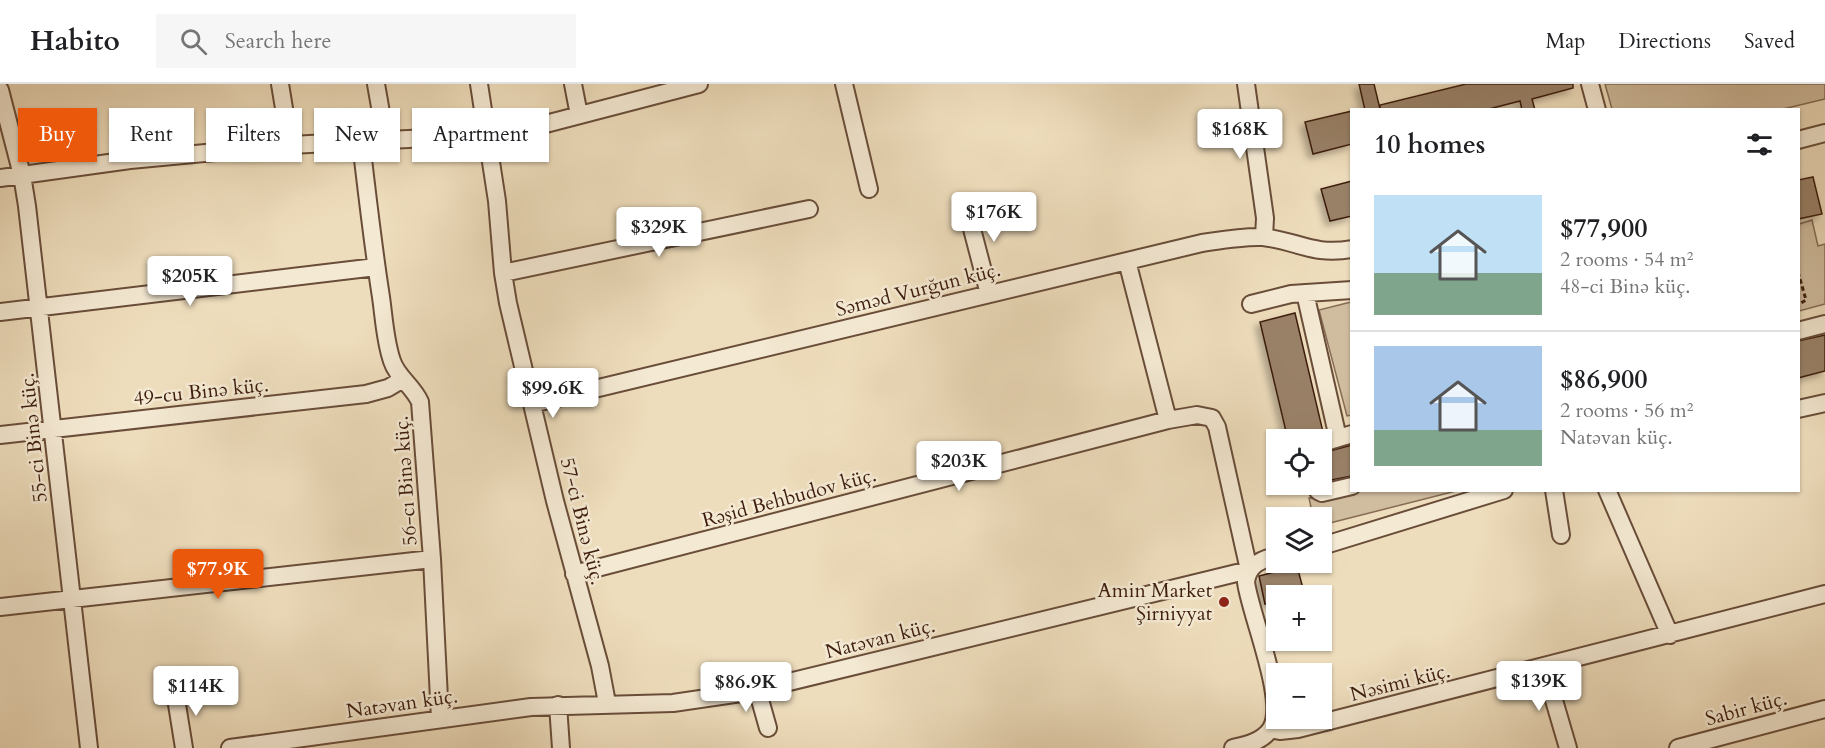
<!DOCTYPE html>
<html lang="en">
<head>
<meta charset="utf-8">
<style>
  body { margin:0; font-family:Cardo,serif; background:#f6f6f6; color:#202124; height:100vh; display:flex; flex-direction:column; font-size:22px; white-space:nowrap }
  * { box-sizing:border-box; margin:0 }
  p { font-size:20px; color:#757577 }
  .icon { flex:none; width:33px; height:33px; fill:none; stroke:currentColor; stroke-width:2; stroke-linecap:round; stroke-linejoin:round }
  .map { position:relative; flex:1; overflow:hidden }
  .drawer { position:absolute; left:1350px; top:24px; width:450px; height:384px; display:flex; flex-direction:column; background:#fff; border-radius:0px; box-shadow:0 2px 4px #0004 }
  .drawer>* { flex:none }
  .banner { position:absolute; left:18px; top:24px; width:570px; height:54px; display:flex; gap:12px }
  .buttons { position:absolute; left:1266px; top:345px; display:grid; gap:12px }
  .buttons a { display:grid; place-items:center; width:66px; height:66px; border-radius:0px; background:#fff; box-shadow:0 2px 4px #0004; font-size:30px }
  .price { position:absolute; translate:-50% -51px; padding:0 14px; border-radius:6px; background:#fff; color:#222; font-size:20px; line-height:39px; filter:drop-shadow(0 2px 3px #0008) }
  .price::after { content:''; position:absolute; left:50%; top:36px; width:18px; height:14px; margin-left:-9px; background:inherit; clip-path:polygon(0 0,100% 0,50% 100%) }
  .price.on { background:#ea580c; color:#fff }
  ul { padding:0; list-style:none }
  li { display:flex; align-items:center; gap:18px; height:150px; padding:0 24px }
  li+li { border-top:2px solid #e0e0e0 }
  li span { display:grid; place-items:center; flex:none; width:168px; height:120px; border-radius:0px; color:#555 }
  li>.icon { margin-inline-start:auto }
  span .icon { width:72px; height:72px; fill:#fffc; stroke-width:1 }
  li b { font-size:26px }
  h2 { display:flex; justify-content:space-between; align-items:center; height:72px; padding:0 24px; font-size:26px }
  .tag { padding:0 21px; border-radius:0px; background:#fff; box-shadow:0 2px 4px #0004; font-size:21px; line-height:54px }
  .tag.on { background:#ea580c; color:#fff }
  header { display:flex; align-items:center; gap:36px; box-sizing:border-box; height:84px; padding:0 30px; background:#fff; border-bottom:2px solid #e0e0e0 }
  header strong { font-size:28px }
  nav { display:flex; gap:33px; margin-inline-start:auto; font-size:21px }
  .search { width:420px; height:54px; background:#f6f6f6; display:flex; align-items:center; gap:15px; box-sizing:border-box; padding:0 21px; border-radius:0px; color:#757577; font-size:22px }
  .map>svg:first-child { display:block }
  .green { fill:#d0bc9e; stroke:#866c56; stroke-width:1.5 }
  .building { fill:#998168; stroke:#3d1d0d; stroke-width:1.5; filter:url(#shadow) }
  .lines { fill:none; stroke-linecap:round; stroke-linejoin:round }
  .minor-casing { stroke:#694d39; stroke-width:20 }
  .path { stroke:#3d1d0d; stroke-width:3; stroke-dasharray:4.5 3; stroke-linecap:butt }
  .minor { stroke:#f4e9d3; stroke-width:16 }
  .poi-dot { fill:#8f2418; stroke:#f4e9d3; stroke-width:2 }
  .labels { text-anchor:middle; stroke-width:5; stroke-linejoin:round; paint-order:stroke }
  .street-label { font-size:20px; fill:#3d1d0d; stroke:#f4e9d3 }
  .poi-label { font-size:20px; fill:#3d1d0d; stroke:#f4e9d3; text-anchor:end }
</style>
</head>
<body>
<header>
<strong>Habito</strong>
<div class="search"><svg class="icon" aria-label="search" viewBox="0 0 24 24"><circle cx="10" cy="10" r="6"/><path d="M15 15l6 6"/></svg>Search here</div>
<nav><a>Map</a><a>Directions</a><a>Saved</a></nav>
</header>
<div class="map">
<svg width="1825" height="664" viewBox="0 0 1825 664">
  <defs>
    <filter id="shadow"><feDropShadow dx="-4.5" dy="4.5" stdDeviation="3" flood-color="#0004"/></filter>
  </defs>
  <rect width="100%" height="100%" fill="#eeddbc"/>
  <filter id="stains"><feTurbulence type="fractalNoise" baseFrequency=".00333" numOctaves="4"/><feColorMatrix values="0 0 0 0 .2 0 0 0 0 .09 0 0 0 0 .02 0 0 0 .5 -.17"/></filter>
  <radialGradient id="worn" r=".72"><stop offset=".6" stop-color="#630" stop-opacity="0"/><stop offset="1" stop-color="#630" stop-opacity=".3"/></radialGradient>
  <path class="green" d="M1605,0H1825V15L1783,25H1612Z
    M1812,136L1818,162L1825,160V220L1799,227V140Z
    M1351,218L1352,331L1347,332L1319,226Z
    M1358,407H1456L1322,441V434L1313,433L1309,414L1324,415Z"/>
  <path class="building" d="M1359,0H1374L1380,25V21L1466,0H1573V4L1532,15L1535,26H1522L1520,17L1485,26H1365Z
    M1352,27V60L1313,70L1305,38Z
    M1813,93L1822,130L1798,135V96Z
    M1352,97V132L1330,137L1321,105Z
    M1295,229L1323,348L1301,356H1288L1260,238Z
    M1825,251V287L1798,294V257Z
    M1352,361V392L1326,397L1322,391V369Z
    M1297,482L1305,512H1276V517L1265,520L1259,492Z"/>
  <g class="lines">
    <defs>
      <path id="minor" d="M280,0L290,61
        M376,0L386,57
        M479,0L497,117L503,189L508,219L555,417L600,582L607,619
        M573,0L579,31
        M844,0L869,105
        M1246,0L1265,134L1264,153
        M1590,0L1597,26
        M0,6L22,91L27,122L89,664
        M1798,56L1825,49
        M361,58C367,110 373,162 381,213C384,234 385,257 392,277C397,293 413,302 420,318L432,475L440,635
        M0,94L130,76L290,61L487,51L534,43L699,0
        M965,118L989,210
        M1127,177L1168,336
        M503,189L809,125
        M1305,209L1338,354
        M1251,220L1291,210L1352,206
        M0,228L376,183
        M1798,247L1825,240
        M532,320L1202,159C1222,156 1243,152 1263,153C1298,157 1313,172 1352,165
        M1798,325L1825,319
        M0,351L366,310L388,304L403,295
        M1322,359L1352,350
        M1316,400L1318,407L1322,409L1352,402
        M1554,406L1561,451
        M1607,406L1670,551
        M1322,462L1504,406
        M0,523L432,475
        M1544,582L1568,664
        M757,605L768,644
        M175,608L184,664
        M558,621L561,664
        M1271,645L1280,647L1298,645L1825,510
        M230,664L531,623L673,619L748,608L1249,486L1217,343L1212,334L1197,331L1168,336L574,490
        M1233,664C1246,661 1261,658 1270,646C1289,620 1250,531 1246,498C1248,481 1261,475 1276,472
        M1678,664L1825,625"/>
    </defs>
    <use href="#minor" class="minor-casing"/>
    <path class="path" d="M1798,188L1806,216L1798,221"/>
    <use href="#minor" class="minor"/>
  </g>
  <circle class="poi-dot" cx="1224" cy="518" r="6"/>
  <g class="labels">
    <g class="street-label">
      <text transform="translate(918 205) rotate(-14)" y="7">Səməd Vurğun küç.</text>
      <text transform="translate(201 307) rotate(-6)" y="7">49-cu Binə küç.</text>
      <text transform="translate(33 354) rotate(-96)" y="7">55-ci Binə küç.</text>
      <text transform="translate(405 397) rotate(-94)" y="7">56-cı Binə küç.</text>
      <text transform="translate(789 413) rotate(-15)" y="7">Rəşid Behbudov küç.</text>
      <text transform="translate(583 437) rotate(76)" y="7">57-ci Binə küç.</text>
      <text transform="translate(880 554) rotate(-14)" y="7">Natəvan küç.</text>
      <text transform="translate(1400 598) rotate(-14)" y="7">Nəsimi küç.</text>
      <text transform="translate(402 619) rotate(-8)" y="7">Natəvan küç.</text>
      <text transform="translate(1746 624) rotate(-15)" y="7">Sabir küç.</text>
    </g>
    <g class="poi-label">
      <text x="1212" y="513">Amin Market<tspan x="1212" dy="23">Şirniyyat</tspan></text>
    </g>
  </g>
  <rect width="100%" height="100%" filter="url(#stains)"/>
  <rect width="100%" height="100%" fill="url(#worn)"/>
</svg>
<div class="buttons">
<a><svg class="icon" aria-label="locate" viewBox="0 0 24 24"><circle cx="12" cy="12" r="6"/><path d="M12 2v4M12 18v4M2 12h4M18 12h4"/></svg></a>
<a><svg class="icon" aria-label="layers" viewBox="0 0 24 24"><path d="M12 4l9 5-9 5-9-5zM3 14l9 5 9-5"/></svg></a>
<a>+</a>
<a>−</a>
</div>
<b class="price" style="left:1240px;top:76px">$168K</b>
<b class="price" style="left:994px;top:159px">$176K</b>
<b class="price" style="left:659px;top:174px">$329K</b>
<b class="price" style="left:190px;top:223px">$205K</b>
<b class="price" style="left:553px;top:335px">$99.6K</b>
<b class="price" style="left:959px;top:408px">$203K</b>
<b class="price on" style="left:218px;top:516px">$77.9K</b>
<b class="price" style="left:1539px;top:628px">$139K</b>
<b class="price" style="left:746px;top:629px">$86.9K</b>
<b class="price" style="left:196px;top:633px">$114K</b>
<div class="banner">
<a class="tag on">Buy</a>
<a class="tag">Rent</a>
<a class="tag">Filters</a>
<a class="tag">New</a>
<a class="tag">Apartment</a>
</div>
<section class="drawer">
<h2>10 homes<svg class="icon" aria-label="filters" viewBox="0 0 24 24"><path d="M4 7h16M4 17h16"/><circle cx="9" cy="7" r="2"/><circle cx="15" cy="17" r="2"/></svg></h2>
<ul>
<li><span style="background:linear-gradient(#bfe0f5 65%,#7fa58c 0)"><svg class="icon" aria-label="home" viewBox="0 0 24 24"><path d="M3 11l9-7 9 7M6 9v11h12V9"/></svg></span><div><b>$77,900</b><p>2 rooms · 54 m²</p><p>48-ci Binə küç.</p></div></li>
<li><span style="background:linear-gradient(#a9c7e8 70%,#7fa58c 0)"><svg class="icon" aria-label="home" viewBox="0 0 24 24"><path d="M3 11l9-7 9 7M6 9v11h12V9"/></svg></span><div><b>$86,900</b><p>2 rooms · 56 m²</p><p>Natəvan küç.</p></div></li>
</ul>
</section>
</div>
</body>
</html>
